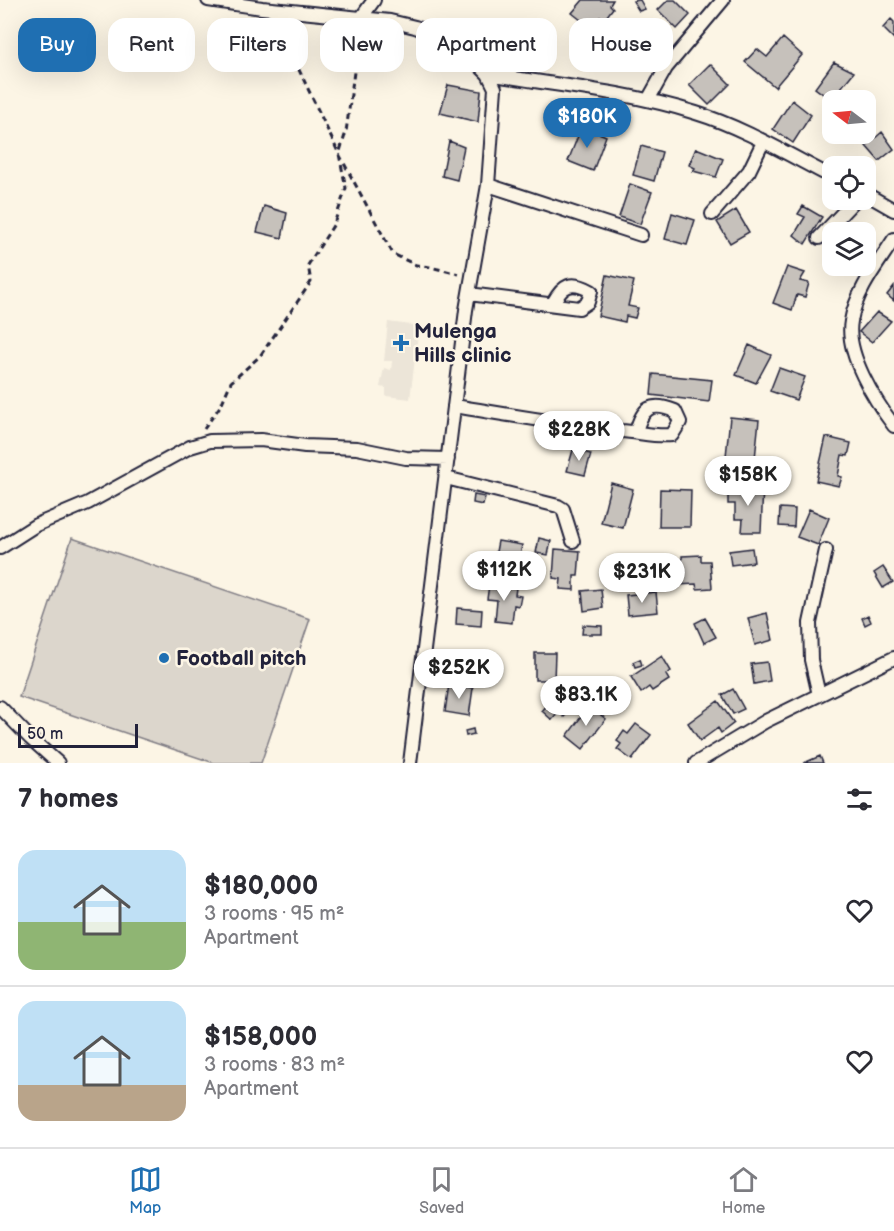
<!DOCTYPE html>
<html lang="en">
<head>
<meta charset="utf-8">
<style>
  body { margin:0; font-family:"Balsamiq Sans",sans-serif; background:#f2f2f3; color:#2b2b33; height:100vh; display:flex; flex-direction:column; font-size:22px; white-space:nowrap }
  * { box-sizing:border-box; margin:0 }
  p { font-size:20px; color:#7c7c81 }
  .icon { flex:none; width:33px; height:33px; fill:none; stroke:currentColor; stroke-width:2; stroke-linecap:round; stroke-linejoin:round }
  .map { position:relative; height:763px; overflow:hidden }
  .sheet { display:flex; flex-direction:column; background:#fff; flex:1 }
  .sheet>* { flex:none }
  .banner { position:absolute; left:18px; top:18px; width:858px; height:54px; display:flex; gap:12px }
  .needle { width:39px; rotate:286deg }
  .fabs { position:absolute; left:822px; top:90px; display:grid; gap:12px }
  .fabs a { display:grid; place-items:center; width:54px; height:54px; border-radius:12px; background:#fff; box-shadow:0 6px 24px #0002; font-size:30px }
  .scale { position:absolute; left:18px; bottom:15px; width:120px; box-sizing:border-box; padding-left:6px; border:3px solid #22223b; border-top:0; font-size:16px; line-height:21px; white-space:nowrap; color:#22223b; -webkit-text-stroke:4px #fcf5e5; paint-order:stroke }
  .price { position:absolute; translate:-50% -51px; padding:0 14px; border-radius:21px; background:#fff; color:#222; font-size:20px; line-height:39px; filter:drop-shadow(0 2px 3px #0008) }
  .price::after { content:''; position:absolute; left:50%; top:36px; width:18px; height:14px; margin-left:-9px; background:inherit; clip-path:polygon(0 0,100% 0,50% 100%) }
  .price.on { background:#1f6fb2; color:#fff }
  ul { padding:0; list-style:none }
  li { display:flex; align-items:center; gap:18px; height:150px; padding:0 18px }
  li+li { border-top:2px solid #e1e1e2 }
  li span { display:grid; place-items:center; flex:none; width:168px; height:120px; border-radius:18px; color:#555 }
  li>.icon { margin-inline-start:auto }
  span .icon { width:72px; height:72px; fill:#fffc; stroke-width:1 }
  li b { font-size:26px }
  h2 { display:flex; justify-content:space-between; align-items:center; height:72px; padding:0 18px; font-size:26px }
  .tag { padding:0 21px; border-radius:18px; background:#fff; box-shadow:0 6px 24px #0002; font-size:21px; line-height:54px }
  .tag.on { background:#1f6fb2; color:#fff }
  .menu { display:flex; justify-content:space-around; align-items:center; height:84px; border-top:2px solid #e1e1e2; background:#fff; font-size:16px; color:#7c7c81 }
  .menu a { display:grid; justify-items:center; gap:3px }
  .menu .on { color:#1f6fb2 }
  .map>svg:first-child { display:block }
  .built { fill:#ece5d8 }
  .green { fill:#dcd6cc; stroke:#7f7c84; stroke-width:1.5 }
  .building { fill:#c6c1bb; stroke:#22223b; stroke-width:1.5 }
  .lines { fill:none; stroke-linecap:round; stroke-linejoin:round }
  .street-casing { stroke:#22223b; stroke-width:16 }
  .path { stroke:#22223b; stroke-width:3; stroke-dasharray:6 4.5; stroke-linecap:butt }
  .street { stroke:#fcf5e5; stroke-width:12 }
  .poi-dot { fill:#1f6fb2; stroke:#fcf5e5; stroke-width:2 }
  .labels { text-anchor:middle; stroke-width:5; stroke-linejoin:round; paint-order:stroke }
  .poi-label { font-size:21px; font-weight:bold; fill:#22223b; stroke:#fcf5e5; text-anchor:start }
</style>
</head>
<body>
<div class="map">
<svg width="894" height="763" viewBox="0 0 894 763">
  <rect width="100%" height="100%" fill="#fcf5e5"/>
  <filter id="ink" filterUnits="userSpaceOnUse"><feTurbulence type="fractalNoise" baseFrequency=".0167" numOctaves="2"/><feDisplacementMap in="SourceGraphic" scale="12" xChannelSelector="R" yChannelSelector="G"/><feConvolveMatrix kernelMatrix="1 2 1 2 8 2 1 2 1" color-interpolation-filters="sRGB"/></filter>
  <g filter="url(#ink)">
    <path class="built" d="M388,322L419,326L410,399L386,396V388L380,387L384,368L391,370L392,361H384Z"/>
    <path class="green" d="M72,538L310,619L261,763H214L19,697Z"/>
    <path class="building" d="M583,0H613L610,5L613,8L604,20L600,17L591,28L572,13Z
      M640,0L645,9L639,11L633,1Z
      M668,0H675L690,15L677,29L658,10Z
      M891,19L894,22V39L883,28Z
      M640,37L653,45L640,63L628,55Z
      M783,38L802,55L775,87L745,62L757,49L767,57Z
      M834,62L854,72L831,100L815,88Z
      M710,64L730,84L709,105L689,85Z
      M448,85L481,91L478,122L440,113Z
      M792,100L811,115L793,143L773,129Z
      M582,126L606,136L593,171L568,161Z
      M882,132L894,149L879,161L866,146Z
      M449,141L464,147L457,180L442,176Z
      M641,146L662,152L654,181L633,175Z
      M696,148L723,159L716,177L693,171L695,168L689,165Z
      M630,184L652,192L640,224L619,217Z
      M264,206L287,213L282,238L257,232Z
      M803,206L822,217L805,244L794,235L805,217L798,214Z
      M736,210L749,232L730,243L717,222Z
      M672,213L695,220L687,245L665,239Z
      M787,267L805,273L800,281L809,283L805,297L797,295L792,310L773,303Z
      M607,275L634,281L628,306L638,308L635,318L626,316L625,322L598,316Z
      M894,286V301L887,295Z
      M877,312L891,321L872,342L859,332Z
      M749,345L771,355L756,383L736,375Z
      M779,368L805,377L796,400L770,391Z
      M653,374L712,380L709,402L651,395Z
      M730,417L759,420L754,468L725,466Z
      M826,437L851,443L848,456L842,455L838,476L842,477L839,486L816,481Z
      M573,450L591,454L585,475L567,471Z
      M611,483L633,489L623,528L601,523Z
      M735,485L763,486L761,532H742L743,519H735V504H728V493H735Z
      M660,489L691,490L690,527H659Z
      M474,495L485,497L483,505L473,503Z
      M780,508L795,509L794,527L779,526Z
      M809,509L829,518L818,545L797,537Z
      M539,538L551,541L548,555L536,553Z
      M498,541L522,545L516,577L492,573Z
      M752,548L754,562L731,565L729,551Z
      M555,549L580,551L578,576H574V590L560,589L561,579L553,578Z
      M701,555V561H710L712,588L697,589L696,584L677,585L675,560H682V556Z
      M883,567L893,582L883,588L874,573Z
      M489,585L516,588L515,595L521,596L519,606L514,605L512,623L495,621L497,600L487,599Z
      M601,589L603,608L584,611L582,591Z
      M656,592L658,612L628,615L626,595Z
      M457,608L482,610L481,626L456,624Z
      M767,613L773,640L755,645L748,618Z
      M868,615L871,622L865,625L862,618Z
      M705,618L716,637L704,643L695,623Z
      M583,625L602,626V634H582Z
      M535,653H555L554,680H535Z
      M662,656L671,671L666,675L669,680L652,691L649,687L641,693L631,677Z
      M640,659L642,665L635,667L633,662Z
      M767,662L770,681L754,684L751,664Z
      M449,684L473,688L469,716L445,712Z
      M733,689L744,709L733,714L722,695Z
      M556,695L571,709L564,717L559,712L552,720L542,711Z
      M718,701L734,723L721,733L718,728L700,741L688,723Z
      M589,706L606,719L583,749L567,736Z
      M636,724L651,735L632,760L617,749L621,744L617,741L624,731L628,734Z
      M473,729L474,734L466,736L465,731Z
      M820,756L823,763H804Z"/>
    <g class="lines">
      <defs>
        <path id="street" d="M208,0L262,8L390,21L415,27L455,41L488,74L495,88L488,185L466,310L410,763
          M361,18L374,0
          M488,74C557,85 629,92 696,113C742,127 789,155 832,177
          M648,100L666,68L723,0
          M488,185L641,235
          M866,194L894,210
          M712,214L749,171L763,142
          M819,238L855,200
          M894,239C878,264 856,291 851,321C845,353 875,401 894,426
          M469,294L579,308L588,302L591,291C571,280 563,285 553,303
          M454,406C510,415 565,425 621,431C639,432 655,437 672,435L680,422L675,411C651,401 642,408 636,432
          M446,478L558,506L563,509L573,541
          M0,548L36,525L88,503L190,447L210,441L261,440L305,446L357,448L406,458L448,459
          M819,695L811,660L810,623L826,550
          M0,707L30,738L58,763
          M696,763L766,721L894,658"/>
      </defs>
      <use href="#street" class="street-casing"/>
      <path class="path" d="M274,23L281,32L339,154L393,254L416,265L430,267L459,274
        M204,429L221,405L231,382L260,356L311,282L308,265L334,224L346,188L339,154L346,132L354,72L365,32"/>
      <use href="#street" class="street"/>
    </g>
  </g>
  <g class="poi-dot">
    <path d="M398 334h6v6h6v6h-6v6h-6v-6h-6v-6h6z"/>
    <circle cx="164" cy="658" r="6"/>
  </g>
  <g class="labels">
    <g class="poi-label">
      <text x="414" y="338">Mulenga<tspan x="414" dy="24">Hills clinic</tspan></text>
      <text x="176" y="665">Football pitch</text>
    </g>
  </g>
</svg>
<div class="fabs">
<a><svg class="needle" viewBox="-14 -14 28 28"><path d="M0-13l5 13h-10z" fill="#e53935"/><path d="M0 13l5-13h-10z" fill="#7c7c81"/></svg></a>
<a><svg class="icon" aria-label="locate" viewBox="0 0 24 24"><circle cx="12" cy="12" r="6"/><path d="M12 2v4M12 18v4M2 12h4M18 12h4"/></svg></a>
<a><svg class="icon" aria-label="layers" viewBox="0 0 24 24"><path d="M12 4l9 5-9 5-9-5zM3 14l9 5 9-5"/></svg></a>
</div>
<div class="scale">50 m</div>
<b class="price on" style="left:587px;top:149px">$180K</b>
<b class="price" style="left:579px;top:462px">$228K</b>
<b class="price" style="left:748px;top:507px">$158K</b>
<b class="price" style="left:504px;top:602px">$112K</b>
<b class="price" style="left:642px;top:604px">$231K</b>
<b class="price" style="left:459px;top:700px">$252K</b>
<b class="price" style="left:586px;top:727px">$83.1K</b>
<div class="banner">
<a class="tag on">Buy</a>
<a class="tag">Rent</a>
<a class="tag">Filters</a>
<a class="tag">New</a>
<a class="tag">Apartment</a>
<a class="tag">House</a>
</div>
</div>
<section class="sheet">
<h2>7 homes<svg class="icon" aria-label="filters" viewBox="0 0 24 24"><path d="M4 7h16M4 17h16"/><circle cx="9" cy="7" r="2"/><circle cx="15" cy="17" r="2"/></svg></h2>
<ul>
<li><span style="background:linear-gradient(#bfe0f5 60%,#8fb573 0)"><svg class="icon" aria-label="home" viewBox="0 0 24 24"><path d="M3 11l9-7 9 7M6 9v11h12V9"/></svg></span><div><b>$180,000</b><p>3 rooms · 95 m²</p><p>Apartment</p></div><svg class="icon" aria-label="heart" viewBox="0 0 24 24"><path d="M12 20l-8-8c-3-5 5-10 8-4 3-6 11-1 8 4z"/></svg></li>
<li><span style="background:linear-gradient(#bfe0f5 70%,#b9a48a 0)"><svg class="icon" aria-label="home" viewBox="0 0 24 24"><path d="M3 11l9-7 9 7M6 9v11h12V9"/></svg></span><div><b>$158,000</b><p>3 rooms · 83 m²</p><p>Apartment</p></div><svg class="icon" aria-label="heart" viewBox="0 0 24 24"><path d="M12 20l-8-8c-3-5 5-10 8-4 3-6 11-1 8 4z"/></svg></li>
</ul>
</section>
<nav class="menu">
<a class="on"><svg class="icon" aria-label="map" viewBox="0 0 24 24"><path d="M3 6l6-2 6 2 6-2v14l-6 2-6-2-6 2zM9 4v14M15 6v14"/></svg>Map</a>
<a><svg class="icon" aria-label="saved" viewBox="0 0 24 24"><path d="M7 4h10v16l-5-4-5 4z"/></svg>Saved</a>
<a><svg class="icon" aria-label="home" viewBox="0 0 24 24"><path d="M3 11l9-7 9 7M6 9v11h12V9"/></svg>Home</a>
</nav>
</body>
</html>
